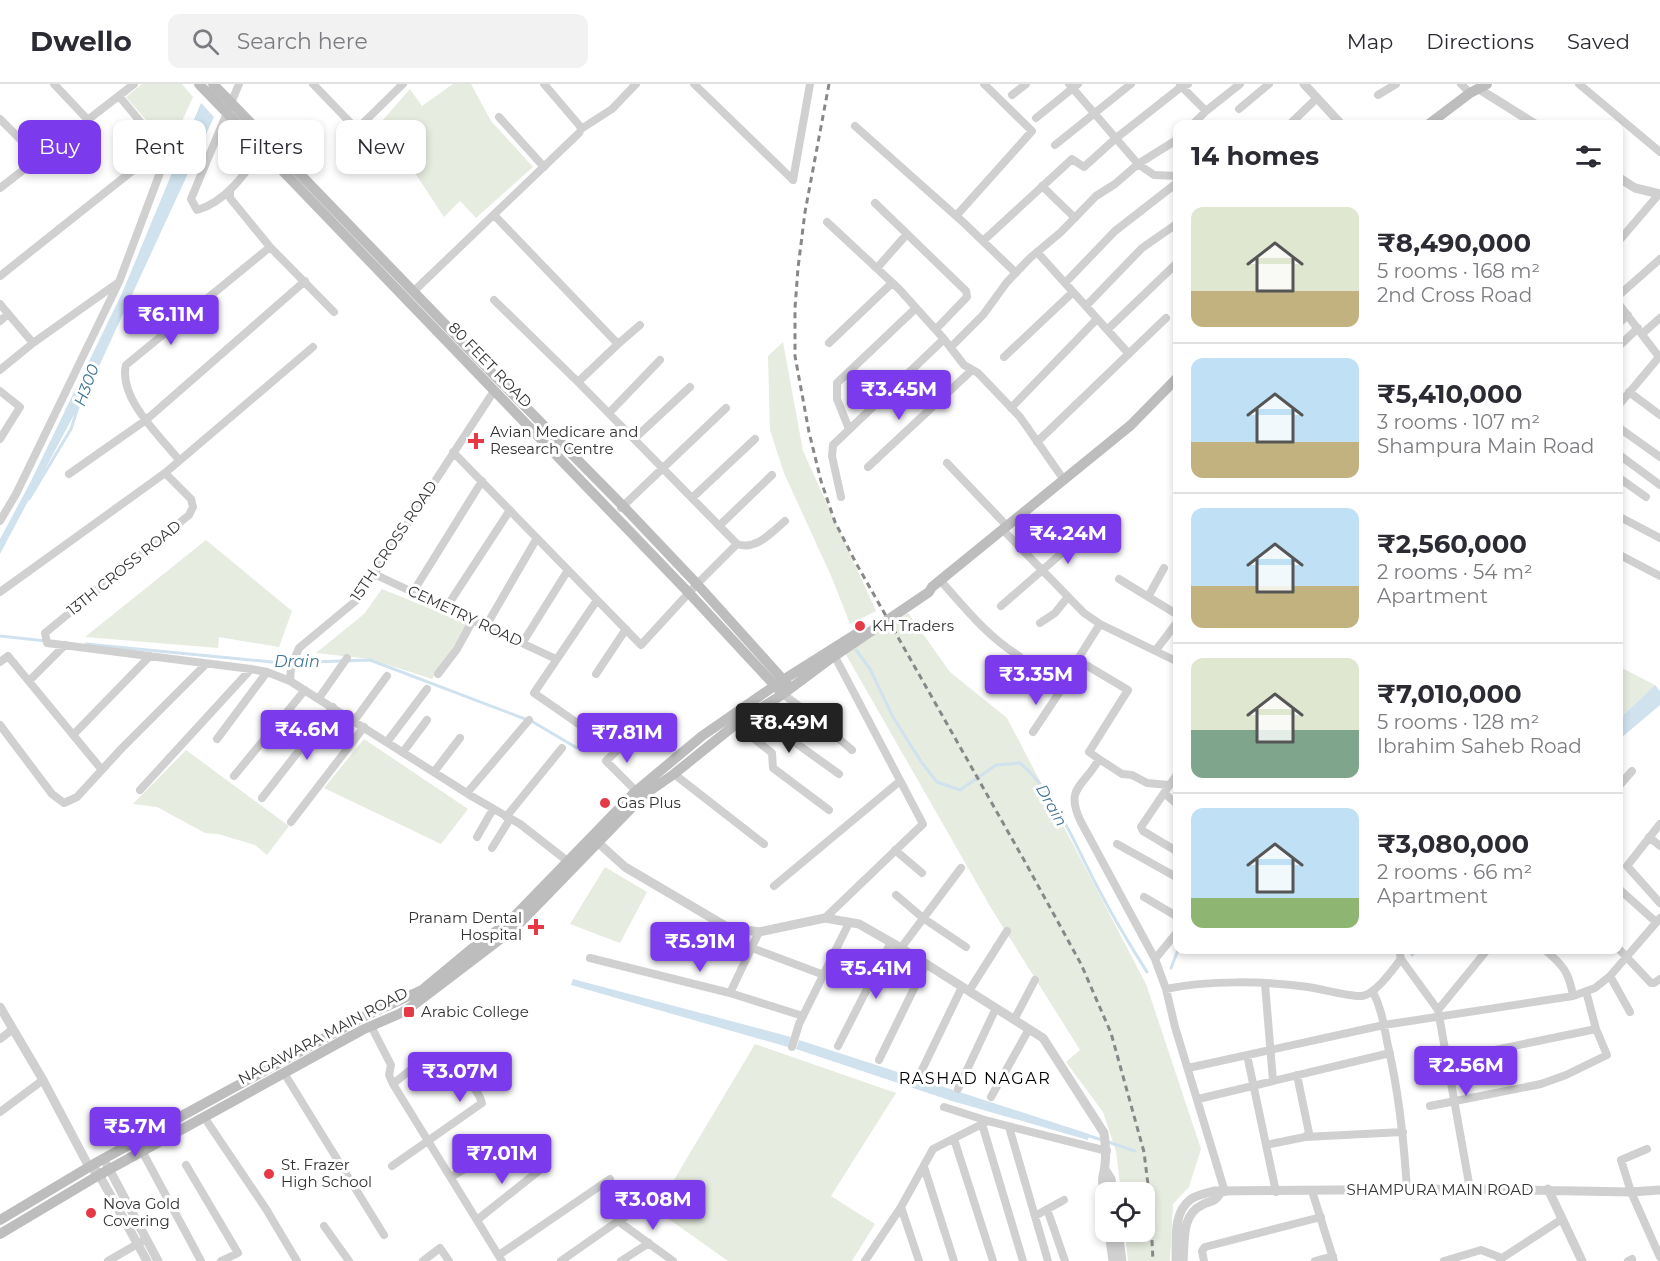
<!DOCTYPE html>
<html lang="en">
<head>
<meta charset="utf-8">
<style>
  body { margin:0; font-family:Montserrat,sans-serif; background:#f2f2f3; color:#2b2b33; height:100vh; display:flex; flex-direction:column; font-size:22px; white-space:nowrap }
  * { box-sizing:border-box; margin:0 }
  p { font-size:20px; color:#7c7c81 }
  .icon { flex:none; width:33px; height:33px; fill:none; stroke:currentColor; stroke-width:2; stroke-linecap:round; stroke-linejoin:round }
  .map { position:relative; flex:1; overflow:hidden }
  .sheet { position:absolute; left:1173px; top:36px; width:450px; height:834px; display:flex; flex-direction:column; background:#fff; border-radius:12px; box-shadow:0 3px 9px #0003 }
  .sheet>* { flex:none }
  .hud { position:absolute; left:18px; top:36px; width:570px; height:54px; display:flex; gap:12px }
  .tools { position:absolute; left:1095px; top:1098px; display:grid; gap:12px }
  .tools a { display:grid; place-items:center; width:60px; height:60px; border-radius:12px; background:#fff; box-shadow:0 3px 9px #0003; font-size:30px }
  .price { position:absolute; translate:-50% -51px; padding:0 14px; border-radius:6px; background:#7c3aed; color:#fff; font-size:20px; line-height:39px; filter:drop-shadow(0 2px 3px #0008) }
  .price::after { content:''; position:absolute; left:50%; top:36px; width:18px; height:14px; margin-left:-9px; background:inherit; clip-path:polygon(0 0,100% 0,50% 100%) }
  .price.selected { background:#222; color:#fff }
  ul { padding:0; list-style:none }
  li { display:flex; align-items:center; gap:18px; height:150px; padding:0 18px }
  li+li { border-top:2px solid #e1e1e2 }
  li span { display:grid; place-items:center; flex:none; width:168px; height:120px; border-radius:12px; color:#555 }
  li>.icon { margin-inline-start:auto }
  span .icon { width:72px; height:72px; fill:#fffc; stroke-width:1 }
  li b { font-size:26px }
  h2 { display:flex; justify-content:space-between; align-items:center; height:72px; padding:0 18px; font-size:26px }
  .pill { padding:0 21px; border-radius:12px; background:#fff; box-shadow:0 3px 9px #0003; font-size:21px; line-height:54px }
  .pill.selected { background:#7c3aed; color:#fff }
  header { display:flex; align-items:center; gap:36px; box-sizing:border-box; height:84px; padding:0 30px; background:#fff; border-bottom:2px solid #e1e1e2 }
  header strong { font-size:28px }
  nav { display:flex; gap:33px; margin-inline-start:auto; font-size:21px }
  .search { width:420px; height:54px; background:#f2f2f3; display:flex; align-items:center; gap:15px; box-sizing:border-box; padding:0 21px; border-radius:12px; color:#7c7c81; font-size:22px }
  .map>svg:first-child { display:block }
  .green { fill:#e6ecdf }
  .water { fill:#cfe2ee }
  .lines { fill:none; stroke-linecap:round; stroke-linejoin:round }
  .stream { stroke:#cfe2ee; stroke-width:3 }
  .minor { stroke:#d0d0d0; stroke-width:8 }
  .tertiary { stroke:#d0d0d0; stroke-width:9 }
  .secondary { stroke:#bdbdbd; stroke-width:10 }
  .rail { stroke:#888; stroke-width:3; stroke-dasharray:6 4.5; stroke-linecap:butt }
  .poi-dot { fill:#e63946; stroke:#fff; stroke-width:2 }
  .labels { text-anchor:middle; stroke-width:6; stroke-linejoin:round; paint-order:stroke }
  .street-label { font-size:15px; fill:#333; stroke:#fff }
  .poi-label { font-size:15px; fill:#333; stroke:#fff; text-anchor:start }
  .water-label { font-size:16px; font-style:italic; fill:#3f7597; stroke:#fff }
  .neighbourhood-label { font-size:16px; letter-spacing:1.5px; fill:#000; stroke:#fff }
</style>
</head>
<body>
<header>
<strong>Dwello</strong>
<div class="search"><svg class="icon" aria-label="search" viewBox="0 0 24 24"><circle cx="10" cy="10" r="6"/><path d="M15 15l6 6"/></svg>Search here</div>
<nav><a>Map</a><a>Directions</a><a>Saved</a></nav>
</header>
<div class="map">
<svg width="1660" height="1177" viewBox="0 0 1660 1177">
  <rect width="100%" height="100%" fill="#fff"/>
  <path class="green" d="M142,0H182L193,13L170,64L126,13Z
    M453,0H471L491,37L533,83L476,134L460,117L444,133L407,77L375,45L410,5L422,22Z
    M783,258L803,367L876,527L850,540L832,494L784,389L770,346L768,272Z
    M206,456L292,527L279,563L219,553L218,564L85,553Z
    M382,505L468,540L432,595L370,575L316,569L364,530Z
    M908,529L950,588L1007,634L1146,900L1201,1065L1189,1103L1173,1120L1170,1177H1128L1125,1148H1144V1108H1121L1116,1067L1103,1028L1066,978L1080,966L991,824L845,569Z
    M1618,582L1655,601L1619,635H1618Z
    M364,655L468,725L441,760L324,704Z
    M186,666L289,742L267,771L255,761L218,750L205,749L157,723L133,720Z
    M605,783L647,808L620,859L570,840Z
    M755,960L896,1009L831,1112L875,1140L852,1177H728L656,1126Z"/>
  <path class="water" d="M201,19L214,33L94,293L0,470V455L30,399L123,207Z
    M1655,601L1660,607V621L1621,654H1619V635Z
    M573,895L791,953L788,963L571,901Z
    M799,956L1089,1050L1088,1056L952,1017L796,965Z"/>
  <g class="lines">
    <path class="stream" d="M29,415L71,345L80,317
      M0,552L46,557
      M86,560L282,579L370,576L533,638L577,664
      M856,566L870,585L893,633L922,679L937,698L960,706L996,681L1020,679C1057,710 1075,762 1098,804C1113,833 1130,861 1147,888
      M1412,871L1417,866
      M1171,884L1178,866
      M1086,1051L1102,1056
      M1108,1058L1135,1067"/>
    <path class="minor" d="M54,0L88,36
      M239,0L191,115L197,126C227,118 247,87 264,62
      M313,0L369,58
      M694,0L793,96
      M1069,0L1138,80L1154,91L1178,92
      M1461,0L1470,9
      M1579,0L1660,68
      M1180,1L1206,27L1240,0
      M1012,11L1026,0
      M1378,11L1396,0
      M1239,25L1269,0
      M499,33L544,83
      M1036,34L1078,0
      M0,35L39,74
      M1193,40L1206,27
      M1290,40L1317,14
      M855,42L964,139L1016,189
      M357,45L403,0
      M581,45L612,25L636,0
      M1055,61L1131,0
      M793,96L810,0
      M1042,102L1075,134
      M0,104L134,0
      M230,106V114L270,163L334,228
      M875,119L966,207L967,213L936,245
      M494,131L618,260L578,298
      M956,132L1032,47L984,0
      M827,138L899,205L944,255L964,281L978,289L1020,333L1064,396
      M983,157L1072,75L1084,83L1115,55L1181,3L1188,0
      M1618,158L1659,110
      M1037,168L1129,270
      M877,184L907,150
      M0,192L161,64
      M1065,199L1115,147L1178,98
      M414,207L579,49L581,45L579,41L544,0
      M1618,212L1660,175
      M494,216L578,298L737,460C756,467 772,448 785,437
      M1618,219L1660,274
      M0,220L33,259
      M1086,222L1142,164L1178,139
      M0,237L8,230
      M1618,240L1628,231
      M1107,246L1178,178
      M1642,250L1660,234
      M829,259L892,199
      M618,260L640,241
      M951,263L983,231L1007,198L1030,174L1061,148L1096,112L1115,100L1138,80L1178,55
      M1618,263L1638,244
      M1004,273L1073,208
      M0,286L33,259L119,198L167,70L119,12
      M0,307L20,323L0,355
      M1629,308L1660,331
      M1618,322L1659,273
      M1011,324L1097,235
      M609,329L660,276
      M1618,343L1660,373
      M849,345L837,315V299L916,224
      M634,355L690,303
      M1037,358L1166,234
      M453,368L641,561L697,500L737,460
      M1618,370L1660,401
      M179,376C160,352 118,314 126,281L270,163
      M947,379L1007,442
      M868,383L972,286
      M165,389L191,415L193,423L189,431L45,549L47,559L251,585L267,588L290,597L473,713L520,740L570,779
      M69,390L146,336L305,197
      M1618,393L1646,413
      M841,413L832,372L833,361L944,255
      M692,414L755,355
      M621,424L726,324
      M1618,432L1660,454
      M0,437L16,410L118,200
      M719,442L772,391
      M1003,446L1084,529L1100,540L1178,578
      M1618,470L1660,492
      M374,490L556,575
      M1119,495L1178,531
      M940,496C965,524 987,552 1019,572
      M0,508L165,389L313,263
      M413,508L482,397
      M1148,513L1164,484
      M597,516L534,609L606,659
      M1001,522L1078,455
      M446,524L510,426
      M1040,539L1055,529L1067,514
      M486,542L537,454
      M523,558L568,486
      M1156,566L1178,537
      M0,578L8,572L102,686
      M1076,578L1100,540
      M438,590L457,565L473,536
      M596,590L626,545
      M29,597L65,561
      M290,597L291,583L299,564L358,515L494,307
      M783,610L816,635L852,666
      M319,614L347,574
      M756,626L793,657L839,690
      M354,637L387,592
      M736,640L772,669L773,684L829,726
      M0,641L52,710L64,719L77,713L122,664L206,580
      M1033,648L1059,609L1076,578L1086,581L1128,606L1089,668L1099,675C1084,703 1064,703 1081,738L1155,875
      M74,650L150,572
      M630,654L606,677L636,707
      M217,655L267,588
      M387,658L427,605
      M403,668L427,636
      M1099,675L1122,690L1132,691L1147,699L1169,701
      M434,688L460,654
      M1178,689L1164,709L1178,721
      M674,690L764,760
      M234,692L305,606
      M1618,703L1632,687
      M140,706L251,585
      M467,709L529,636
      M1164,709L1141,743L1143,747L1178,768
      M262,714L333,623
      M506,733L562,664
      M291,738L364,643
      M1660,740L1627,782L1660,819
      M477,753L493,725
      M1649,753L1660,762
      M1117,760L1178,794
      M492,764L510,735
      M895,766L922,789
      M774,802L900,697
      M1618,804L1656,838
      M896,811L923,834L966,863
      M1144,813L1178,833
      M825,834L923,740L833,569
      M1178,847L1155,875L1166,905C1207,896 1267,897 1308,903C1322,905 1350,913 1362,912C1376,910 1393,885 1401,875
      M752,864L824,891
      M901,864L961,784
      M1618,864L1651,899H1654L1660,895
      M1399,866L1401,875L1438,926L1470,1105
      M1545,866C1563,881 1569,888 1573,912
      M590,874L730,909L803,932
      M1610,892L1630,928
      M1265,900L1273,997
      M1166,905L1175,943L1225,1108
      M969,907L1007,847
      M1586,907L1596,945
      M1373,908C1382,925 1384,943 1388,962C1399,1009 1404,1057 1407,1106
      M730,909L759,848
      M1438,926L1487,866
      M1014,936L1035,896
      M371,942L391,981L389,991L393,1000L502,1177
      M0,955L13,945
      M838,962L891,858
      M792,963L799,940L849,839
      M1247,971L1276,1108
      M879,976L926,880
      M1188,984L1384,941L1573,912L1595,904L1610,892L1660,834
      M284,989L384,1151
      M919,992L962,903
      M958,1005L996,924
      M991,1013L1029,945
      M1198,1015L1390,969
      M1430,1022L1541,1000L1566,991L1607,971L1596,945L1446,976
      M944,1023L988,1037
      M0,1028L43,996
      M204,1033L266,1125L297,1177
      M982,1040L1023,1177
      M1009,1043L1048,1177
      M1305,1053L1403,1048
      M954,1055L993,1177
      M1266,1061L1305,1053L1309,1049L1297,991
      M1647,1065L1621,1076L1631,1108L1660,1173
      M142,1067L201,1177
      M186,1081L238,1169L221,1177
      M392,1082L482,1019C477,1001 452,980 435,972L415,982L393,1000
      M924,1083L954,1177
      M451,1093L507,1060
      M1312,1107L1334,1177
      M901,1123L919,1177
      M1047,1125L1065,1177
      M1035,1132L1064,1116
      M477,1136L541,1085
      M618,1137L673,1177
      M324,1142L349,1177
      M499,1171L610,1095
      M1502,1174L1562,1135
      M108,1177L146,1155
      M423,1177L440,1164L449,1177
      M561,1177L618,1137L642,1123
      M621,1177L649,1159
      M865,1177L901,1123L933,1065L988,1037L1107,1067
      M1204,1177L1202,1167L1205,1163L1321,1133
      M1315,1177L1333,1172
      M1444,1177L1481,1166L1502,1174L1500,1176
      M1628,1177L1632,1175"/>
    <path class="tertiary" d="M1304,0L1341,40
      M1479,5L1535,40
      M1618,93L1635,104L1660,110
      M593,754L625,783L727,843L759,848L825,834L859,840L901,864L1043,954L1104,1049C1106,1064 1107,1077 1103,1092C1101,1099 1105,1109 1106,1117
      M0,923L43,996L88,1081L99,1091
      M107,1081L158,1177
      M97,1087L147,1177
      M1106,1087L1111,1095L1113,1108
      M1548,1105L1582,1177
      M1109,1148L1113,1177
      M1118,1148L1122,1177
      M1176,1177C1177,1156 1172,1129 1191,1115C1197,1111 1207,1109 1214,1107L1470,1105L1631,1108L1660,1106
      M1183,1177C1185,1157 1181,1131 1202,1121C1212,1116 1214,1119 1221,1108"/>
    <path class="secondary" d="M199,0L689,509L779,606
      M213,0L494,291L623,422L697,500L787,600
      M1429,40L1470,9L1487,0
      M0,1136L94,1080L167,1040L363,933L422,906L475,862L509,838L636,707L702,652L783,596L856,550
      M0,1150L99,1091L362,946L399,930L411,923L515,844L644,711L674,690L736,640L783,610L830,575L929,508L932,503L1131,341L1178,293"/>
    <path class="rail" d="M829,0L805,128L798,184L795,224V272L809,348L821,397L835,438L856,479L1024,776L1081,880L1111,949L1144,1068L1150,1117L1153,1177"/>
  </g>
  <g class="poi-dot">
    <path d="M473 348h6v6h6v6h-6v6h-6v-6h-6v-6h6z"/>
    <circle cx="860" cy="542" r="6"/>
    <circle cx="605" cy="719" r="6"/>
    <path d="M533 834h6v6h6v6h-6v6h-6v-6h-6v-6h6z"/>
    <rect x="403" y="922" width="12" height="12" rx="3"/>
    <circle cx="269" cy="1090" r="6"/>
    <circle cx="91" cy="1129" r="6"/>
  </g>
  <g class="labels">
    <g class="street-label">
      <text transform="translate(490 281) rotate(46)" y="5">80 FEET ROAD</text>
      <text transform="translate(394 457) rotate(-56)" y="5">15TH CROSS ROAD</text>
      <text transform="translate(124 484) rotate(-39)" y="5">13TH CROSS ROAD</text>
      <text transform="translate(465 532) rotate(25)" y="5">CEMETRY ROAD</text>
      <text transform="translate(323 952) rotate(-28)" y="5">NAGAWARA MAIN ROAD</text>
      <text x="1440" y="1111">SHAMPURA MAIN ROAD</text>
    </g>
    <g class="poi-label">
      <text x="490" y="353">Avian Medicare and<tspan x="490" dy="17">Research Centre</tspan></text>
      <text x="872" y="547">KH Traders</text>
      <text x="617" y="724">Gas Plus</text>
      <text x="522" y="839" text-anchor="end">Pranam Dental<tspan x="522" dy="17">Hospital</tspan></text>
      <text x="421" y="933">Arabic College</text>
      <text x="281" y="1086">St. Frazer<tspan x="281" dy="17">High School</tspan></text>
      <text x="103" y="1125">Nova Gold<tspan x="103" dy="17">Covering</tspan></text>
    </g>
    <g class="water-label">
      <text transform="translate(86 301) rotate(-70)" y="6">H300</text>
      <text x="297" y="583">Drain</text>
      <text transform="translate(1052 721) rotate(60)" y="6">Drain</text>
    </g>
    <g class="neighbourhood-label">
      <text x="975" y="1000">RASHAD NAGAR</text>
    </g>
  </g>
</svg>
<div class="tools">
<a><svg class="icon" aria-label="locate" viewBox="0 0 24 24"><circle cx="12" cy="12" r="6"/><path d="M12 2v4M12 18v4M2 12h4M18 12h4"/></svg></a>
</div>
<b class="price" style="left:171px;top:262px">₹6.11M</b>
<b class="price" style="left:899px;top:337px">₹3.45M</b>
<b class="price" style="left:1068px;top:481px">₹4.24M</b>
<b class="price" style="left:1036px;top:622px">₹3.35M</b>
<b class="price selected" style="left:789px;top:670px">₹8.49M</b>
<b class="price" style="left:307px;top:677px">₹4.6M</b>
<b class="price" style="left:627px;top:680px">₹7.81M</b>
<b class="price" style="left:700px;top:889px">₹5.91M</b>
<b class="price" style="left:876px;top:916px">₹5.41M</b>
<b class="price" style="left:1466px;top:1013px">₹2.56M</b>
<b class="price" style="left:460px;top:1019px">₹3.07M</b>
<b class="price" style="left:135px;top:1074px">₹5.7M</b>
<b class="price" style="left:502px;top:1101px">₹7.01M</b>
<b class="price" style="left:653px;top:1147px">₹3.08M</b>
<div class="hud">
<a class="pill selected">Buy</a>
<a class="pill">Rent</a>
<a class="pill">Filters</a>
<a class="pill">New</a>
</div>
<section class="sheet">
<h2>14 homes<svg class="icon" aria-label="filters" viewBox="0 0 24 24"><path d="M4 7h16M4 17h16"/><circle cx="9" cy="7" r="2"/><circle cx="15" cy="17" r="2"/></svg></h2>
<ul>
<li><span style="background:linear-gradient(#dfe7d0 70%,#c2b280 0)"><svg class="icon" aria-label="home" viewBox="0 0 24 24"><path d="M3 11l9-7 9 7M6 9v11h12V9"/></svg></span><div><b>₹8,490,000</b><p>5 rooms · 168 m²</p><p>2nd Cross Road</p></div></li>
<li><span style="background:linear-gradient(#bfe0f5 70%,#c2b280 0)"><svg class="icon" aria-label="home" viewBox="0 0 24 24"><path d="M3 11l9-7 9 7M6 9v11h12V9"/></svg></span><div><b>₹5,410,000</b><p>3 rooms · 107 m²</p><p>Shampura Main Road</p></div></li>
<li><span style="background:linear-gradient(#bfe0f5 65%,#c2b280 0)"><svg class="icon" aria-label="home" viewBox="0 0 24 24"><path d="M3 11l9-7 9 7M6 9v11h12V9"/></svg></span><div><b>₹2,560,000</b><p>2 rooms · 54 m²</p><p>Apartment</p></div></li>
<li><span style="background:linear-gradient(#dfe7d0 60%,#7fa58c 0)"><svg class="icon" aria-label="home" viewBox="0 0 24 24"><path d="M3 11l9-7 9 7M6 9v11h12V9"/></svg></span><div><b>₹7,010,000</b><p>5 rooms · 128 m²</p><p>Ibrahim Saheb Road</p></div></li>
<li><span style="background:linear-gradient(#bfe0f5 75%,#8fb573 0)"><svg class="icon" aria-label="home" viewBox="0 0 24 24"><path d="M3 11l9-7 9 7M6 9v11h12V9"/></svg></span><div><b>₹3,080,000</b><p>2 rooms · 66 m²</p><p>Apartment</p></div></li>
</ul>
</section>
</div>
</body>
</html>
